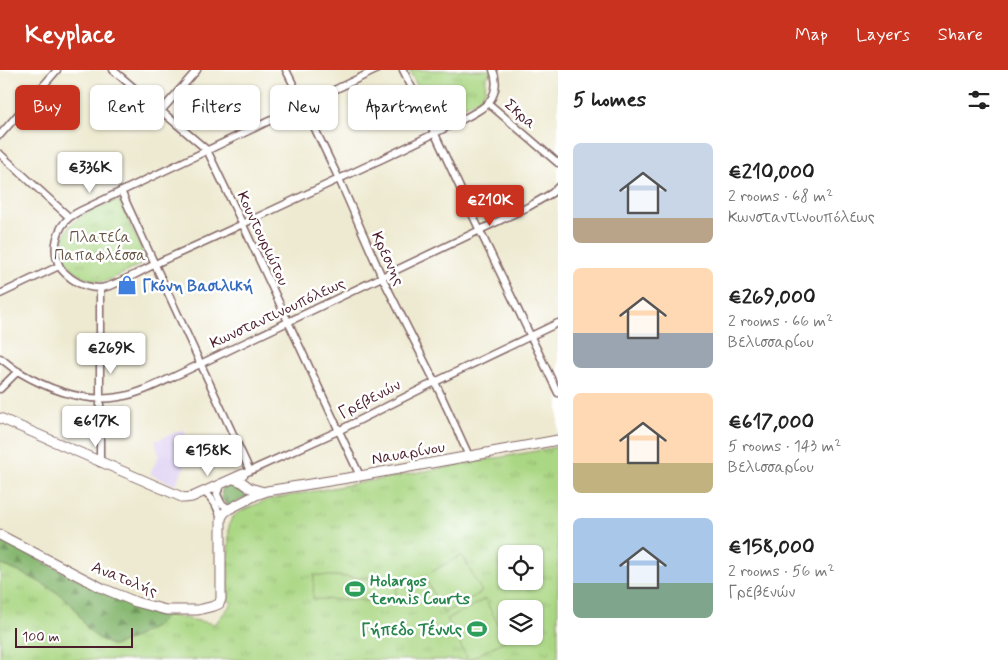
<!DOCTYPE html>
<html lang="en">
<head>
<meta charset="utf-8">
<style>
  body { margin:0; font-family:Mynerve,sans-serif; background:#f6f6f6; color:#222; height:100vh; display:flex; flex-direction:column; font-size:19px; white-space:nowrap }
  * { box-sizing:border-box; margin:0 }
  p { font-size:16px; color:#767676 }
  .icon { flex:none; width:28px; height:28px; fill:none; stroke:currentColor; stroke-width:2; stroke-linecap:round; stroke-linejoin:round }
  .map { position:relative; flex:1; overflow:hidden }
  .sheet { display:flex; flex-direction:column; background:#fff; width:450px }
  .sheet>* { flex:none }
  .guide { position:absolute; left:15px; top:15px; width:468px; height:45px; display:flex; gap:10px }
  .buttons { position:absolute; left:498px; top:475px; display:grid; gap:10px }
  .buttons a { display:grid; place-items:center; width:45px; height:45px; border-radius:8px; background:#fff; box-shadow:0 1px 4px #0004; font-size:25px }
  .scale { position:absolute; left:15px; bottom:12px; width:118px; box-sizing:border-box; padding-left:5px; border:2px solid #4a1f2b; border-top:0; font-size:14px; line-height:18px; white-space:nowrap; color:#4a1f2b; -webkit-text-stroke:4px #fff; paint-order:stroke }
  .price { position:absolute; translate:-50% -42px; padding:0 11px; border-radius:5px; background:#fff; color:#222; font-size:16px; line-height:32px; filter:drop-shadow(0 1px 2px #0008) }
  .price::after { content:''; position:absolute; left:50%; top:30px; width:15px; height:11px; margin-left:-8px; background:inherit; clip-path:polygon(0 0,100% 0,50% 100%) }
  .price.selected { background:#c8321e; color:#fff }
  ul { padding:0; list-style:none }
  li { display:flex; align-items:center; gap:15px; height:125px; padding:0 15px }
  li span { display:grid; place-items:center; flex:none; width:140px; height:100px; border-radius:8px; color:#555 }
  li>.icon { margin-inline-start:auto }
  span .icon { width:60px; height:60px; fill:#fffc; stroke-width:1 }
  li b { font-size:21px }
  h2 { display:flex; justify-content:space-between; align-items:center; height:60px; padding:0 15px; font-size:21px }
  .pill { padding:0 18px; border-radius:8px; background:#fff; box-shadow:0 1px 4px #0004; font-size:18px; line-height:45px }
  .pill.selected { background:#c8321e; color:#fff }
  header { display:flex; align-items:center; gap:30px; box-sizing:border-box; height:70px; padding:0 25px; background:#c8321e; color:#fff }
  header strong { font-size:24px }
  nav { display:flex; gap:28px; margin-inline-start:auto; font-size:18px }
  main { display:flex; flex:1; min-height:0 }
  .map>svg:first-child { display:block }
  .built { fill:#e1d4f4 }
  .grass { fill:url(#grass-tufts); stroke:#7a7b57; fill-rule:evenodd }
  .forest { fill:url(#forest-firs); stroke:#686c4e }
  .garden { fill:#aad783; stroke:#7a7b57 }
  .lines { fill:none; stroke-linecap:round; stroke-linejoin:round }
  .minor-casing { stroke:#836665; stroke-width:9 }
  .tertiary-casing { stroke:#836665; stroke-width:11 }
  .minor { stroke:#fff; stroke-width:6 }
  .tertiary { stroke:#fff; stroke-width:9 }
  .labels { text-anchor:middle; stroke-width:5; stroke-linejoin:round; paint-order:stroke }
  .street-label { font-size:16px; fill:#4a1f2b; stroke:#fff }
  .park-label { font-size:16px; fill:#675645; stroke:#fff }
  .shop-label { font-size:16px; font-weight:bold; fill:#366cbe; stroke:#fff; text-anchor:start }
  .leisure-label { font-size:16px; font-weight:bold; fill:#27864d; stroke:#fff; text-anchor:start }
</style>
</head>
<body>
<header>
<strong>Keyplace</strong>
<nav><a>Map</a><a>Layers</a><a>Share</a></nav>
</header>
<main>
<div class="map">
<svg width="558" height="590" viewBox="0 0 558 590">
  <defs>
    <pattern id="grass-tufts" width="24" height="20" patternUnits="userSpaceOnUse" patternTransform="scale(1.25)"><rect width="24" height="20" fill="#aad783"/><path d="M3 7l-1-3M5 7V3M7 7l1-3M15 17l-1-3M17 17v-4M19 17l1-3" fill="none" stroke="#94b871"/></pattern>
    <pattern id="forest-firs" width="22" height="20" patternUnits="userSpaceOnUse" patternTransform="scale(1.25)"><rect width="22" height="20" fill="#87b871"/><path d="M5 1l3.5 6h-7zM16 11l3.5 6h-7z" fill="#70955d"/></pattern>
  </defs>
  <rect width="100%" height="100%" fill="#fff"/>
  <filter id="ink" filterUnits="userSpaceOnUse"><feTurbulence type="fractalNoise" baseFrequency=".02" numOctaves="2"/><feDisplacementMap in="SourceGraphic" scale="10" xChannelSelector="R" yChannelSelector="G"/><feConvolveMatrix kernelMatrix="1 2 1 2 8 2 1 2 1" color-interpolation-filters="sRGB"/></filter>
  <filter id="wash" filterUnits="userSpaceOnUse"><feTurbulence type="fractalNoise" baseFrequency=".0096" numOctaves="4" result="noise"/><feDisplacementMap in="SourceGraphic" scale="20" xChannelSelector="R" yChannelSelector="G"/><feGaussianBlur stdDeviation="1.12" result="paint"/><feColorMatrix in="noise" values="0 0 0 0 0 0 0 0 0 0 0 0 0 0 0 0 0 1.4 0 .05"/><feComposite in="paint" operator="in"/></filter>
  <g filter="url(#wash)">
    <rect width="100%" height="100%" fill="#eeead1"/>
    <path class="built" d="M183,359L194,383L187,391L175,415L150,404L159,385L155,371Z"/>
    <path class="grass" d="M409,0H489L491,3L486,7L485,20L481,28L453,42V47L442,52L435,50Z
      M118,129L147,191C138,196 129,200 120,205C115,207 110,210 106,211C88,214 69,200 63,184C61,175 65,162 71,155C83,141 102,136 118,129Z
      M558,377V590H0V494C24,504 52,514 71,534C78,541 83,551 88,560L144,562L156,556L167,545L215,554L233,532L228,531L229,456C230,453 230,451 232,448C237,441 262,432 271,429ZM506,484H534V511H506ZM506,539H534V566H506Z"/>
    <path class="forest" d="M235,412L254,423L229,436C221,432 220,425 223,417Z
      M0,469L100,521L132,536L167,545L156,556L130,570L113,576C104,572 94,566 88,559C81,551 78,540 70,533C50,515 25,504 0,494Z"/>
    <path class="garden" d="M462,485L482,522L444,543L424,506Z
      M314,505L398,510L395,531L313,529Z
      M485,529L506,570L468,590L447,549Z"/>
  </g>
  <g filter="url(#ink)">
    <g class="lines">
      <defs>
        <path id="minor" d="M113,0L207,80L243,155L360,406
          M286,0L303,34L339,109L382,207L435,312L469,386
          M376,0L80,141C76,143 73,145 70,147C56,158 52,180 59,195C61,201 67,205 72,209C79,214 90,218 100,218C116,217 149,196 166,189C238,157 310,122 382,89C407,77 432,65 457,52C467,47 478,42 486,35C496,26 498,12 493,0
          M403,0L435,64L480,161L558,323
          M488,33L558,93
          M161,41L197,0
          M0,65L57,0
          M0,84L69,147
          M121,121L250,401
          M0,224L59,196
          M0,288C6,292 12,298 19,302C48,319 85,333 119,327C138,324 156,315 173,307L528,137L552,123L558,117
          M0,319L18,301
          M100,393V218
          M243,404L338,361L435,312L558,253
          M220,415L217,424L221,433L229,439
          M204,422C214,429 217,437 221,448"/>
        <path id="tertiary" d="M0,348L184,428L192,427L243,404
          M234,409L242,412L250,418L264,422
          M0,465L102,518L136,532L166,540H198L214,536L219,534L221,529V448L224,443L229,439L256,425L267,421L360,406L558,370"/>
      </defs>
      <use href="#minor" class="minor-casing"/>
      <use href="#tertiary" class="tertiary-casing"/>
      <use href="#minor" class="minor"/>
      <use href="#tertiary" class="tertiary"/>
    </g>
  </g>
  <defs>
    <symbol id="shop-bare" viewBox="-9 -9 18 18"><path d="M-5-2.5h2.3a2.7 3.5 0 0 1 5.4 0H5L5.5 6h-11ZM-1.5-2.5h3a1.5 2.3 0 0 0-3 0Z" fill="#3f7fe0" stroke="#fff" stroke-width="2.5" paint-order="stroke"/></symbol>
    <symbol id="stadium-bare" viewBox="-9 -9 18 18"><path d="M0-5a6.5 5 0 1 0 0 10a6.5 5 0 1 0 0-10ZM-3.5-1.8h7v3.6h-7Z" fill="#2e9e5b" stroke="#fff" stroke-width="2.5" paint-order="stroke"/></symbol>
  </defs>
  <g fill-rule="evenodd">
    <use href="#shop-bare" x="113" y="201" width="28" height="28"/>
    <use href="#stadium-bare" x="341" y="505" width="28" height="28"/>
    <use href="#stadium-bare" x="463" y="545" width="28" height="28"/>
  </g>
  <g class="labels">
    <g class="street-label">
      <text transform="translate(521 43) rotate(41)" y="6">Σκρα</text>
      <text transform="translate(264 168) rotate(65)" y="6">Κουντουριώτου</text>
      <text transform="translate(389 188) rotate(65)" y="6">Κρεσνης</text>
      <text transform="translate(277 242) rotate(-25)" y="6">Κωνσταντινουπόλεως</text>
      <text transform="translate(369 328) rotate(-27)" y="6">Γρεβενών</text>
      <text transform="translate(408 382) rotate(-10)" y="6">Ναυαρίνου</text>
      <text transform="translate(125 508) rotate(22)" y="6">Ανατολής</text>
    </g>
    <g class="park-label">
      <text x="100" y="172">Πλατεία<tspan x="100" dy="18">Παπαφλέσσα</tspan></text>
    </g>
    <g class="shop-label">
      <text x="142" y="221">Γκόνη Βασιλική</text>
    </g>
    <g class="leisure-label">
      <text x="370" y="516">Holargos<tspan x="370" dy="18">tennis Courts</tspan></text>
      <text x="462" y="565" text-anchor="end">Γήπεδο Τέννις</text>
    </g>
  </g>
</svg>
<div class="buttons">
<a><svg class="icon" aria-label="locate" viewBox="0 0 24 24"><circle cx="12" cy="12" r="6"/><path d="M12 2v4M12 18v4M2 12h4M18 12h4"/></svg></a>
<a><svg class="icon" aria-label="layers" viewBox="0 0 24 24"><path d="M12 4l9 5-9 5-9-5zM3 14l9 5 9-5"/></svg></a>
</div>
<div class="scale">100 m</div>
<b class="price" style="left:90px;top:124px">€336K</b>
<b class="price selected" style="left:490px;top:157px">€210K</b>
<b class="price" style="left:111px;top:305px">€269K</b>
<b class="price" style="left:96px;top:378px">€617K</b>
<b class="price" style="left:208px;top:407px">€158K</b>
<div class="guide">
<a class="pill selected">Buy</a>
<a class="pill">Rent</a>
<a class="pill">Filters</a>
<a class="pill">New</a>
<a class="pill">Apartment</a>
</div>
</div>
<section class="sheet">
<h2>5 homes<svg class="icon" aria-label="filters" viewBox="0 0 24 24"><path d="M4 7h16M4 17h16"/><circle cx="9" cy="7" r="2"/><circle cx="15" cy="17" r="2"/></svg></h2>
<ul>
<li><span style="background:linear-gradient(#c9d6e8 75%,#b9a48a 0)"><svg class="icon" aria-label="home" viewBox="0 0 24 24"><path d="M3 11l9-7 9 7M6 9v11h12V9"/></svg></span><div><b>€210,000</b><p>2 rooms · 68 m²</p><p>Κωνσταντινουπόλεως</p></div></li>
<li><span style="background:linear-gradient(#ffd9b3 65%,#9aa5b1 0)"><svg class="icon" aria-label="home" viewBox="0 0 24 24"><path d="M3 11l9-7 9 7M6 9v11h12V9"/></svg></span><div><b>€269,000</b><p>2 rooms · 66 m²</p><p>Βελισσαρίου</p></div></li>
<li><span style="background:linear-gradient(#ffd9b3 70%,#c2b280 0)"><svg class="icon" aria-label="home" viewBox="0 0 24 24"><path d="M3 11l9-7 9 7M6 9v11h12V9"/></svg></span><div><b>€617,000</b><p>5 rooms · 143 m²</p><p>Βελισσαρίου</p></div></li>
<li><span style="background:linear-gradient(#a9c7e8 65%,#7fa58c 0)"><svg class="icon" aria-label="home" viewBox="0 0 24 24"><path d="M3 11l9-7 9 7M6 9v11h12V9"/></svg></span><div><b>€158,000</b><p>2 rooms · 56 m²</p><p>Γρεβενών</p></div></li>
</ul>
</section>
</main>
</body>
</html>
